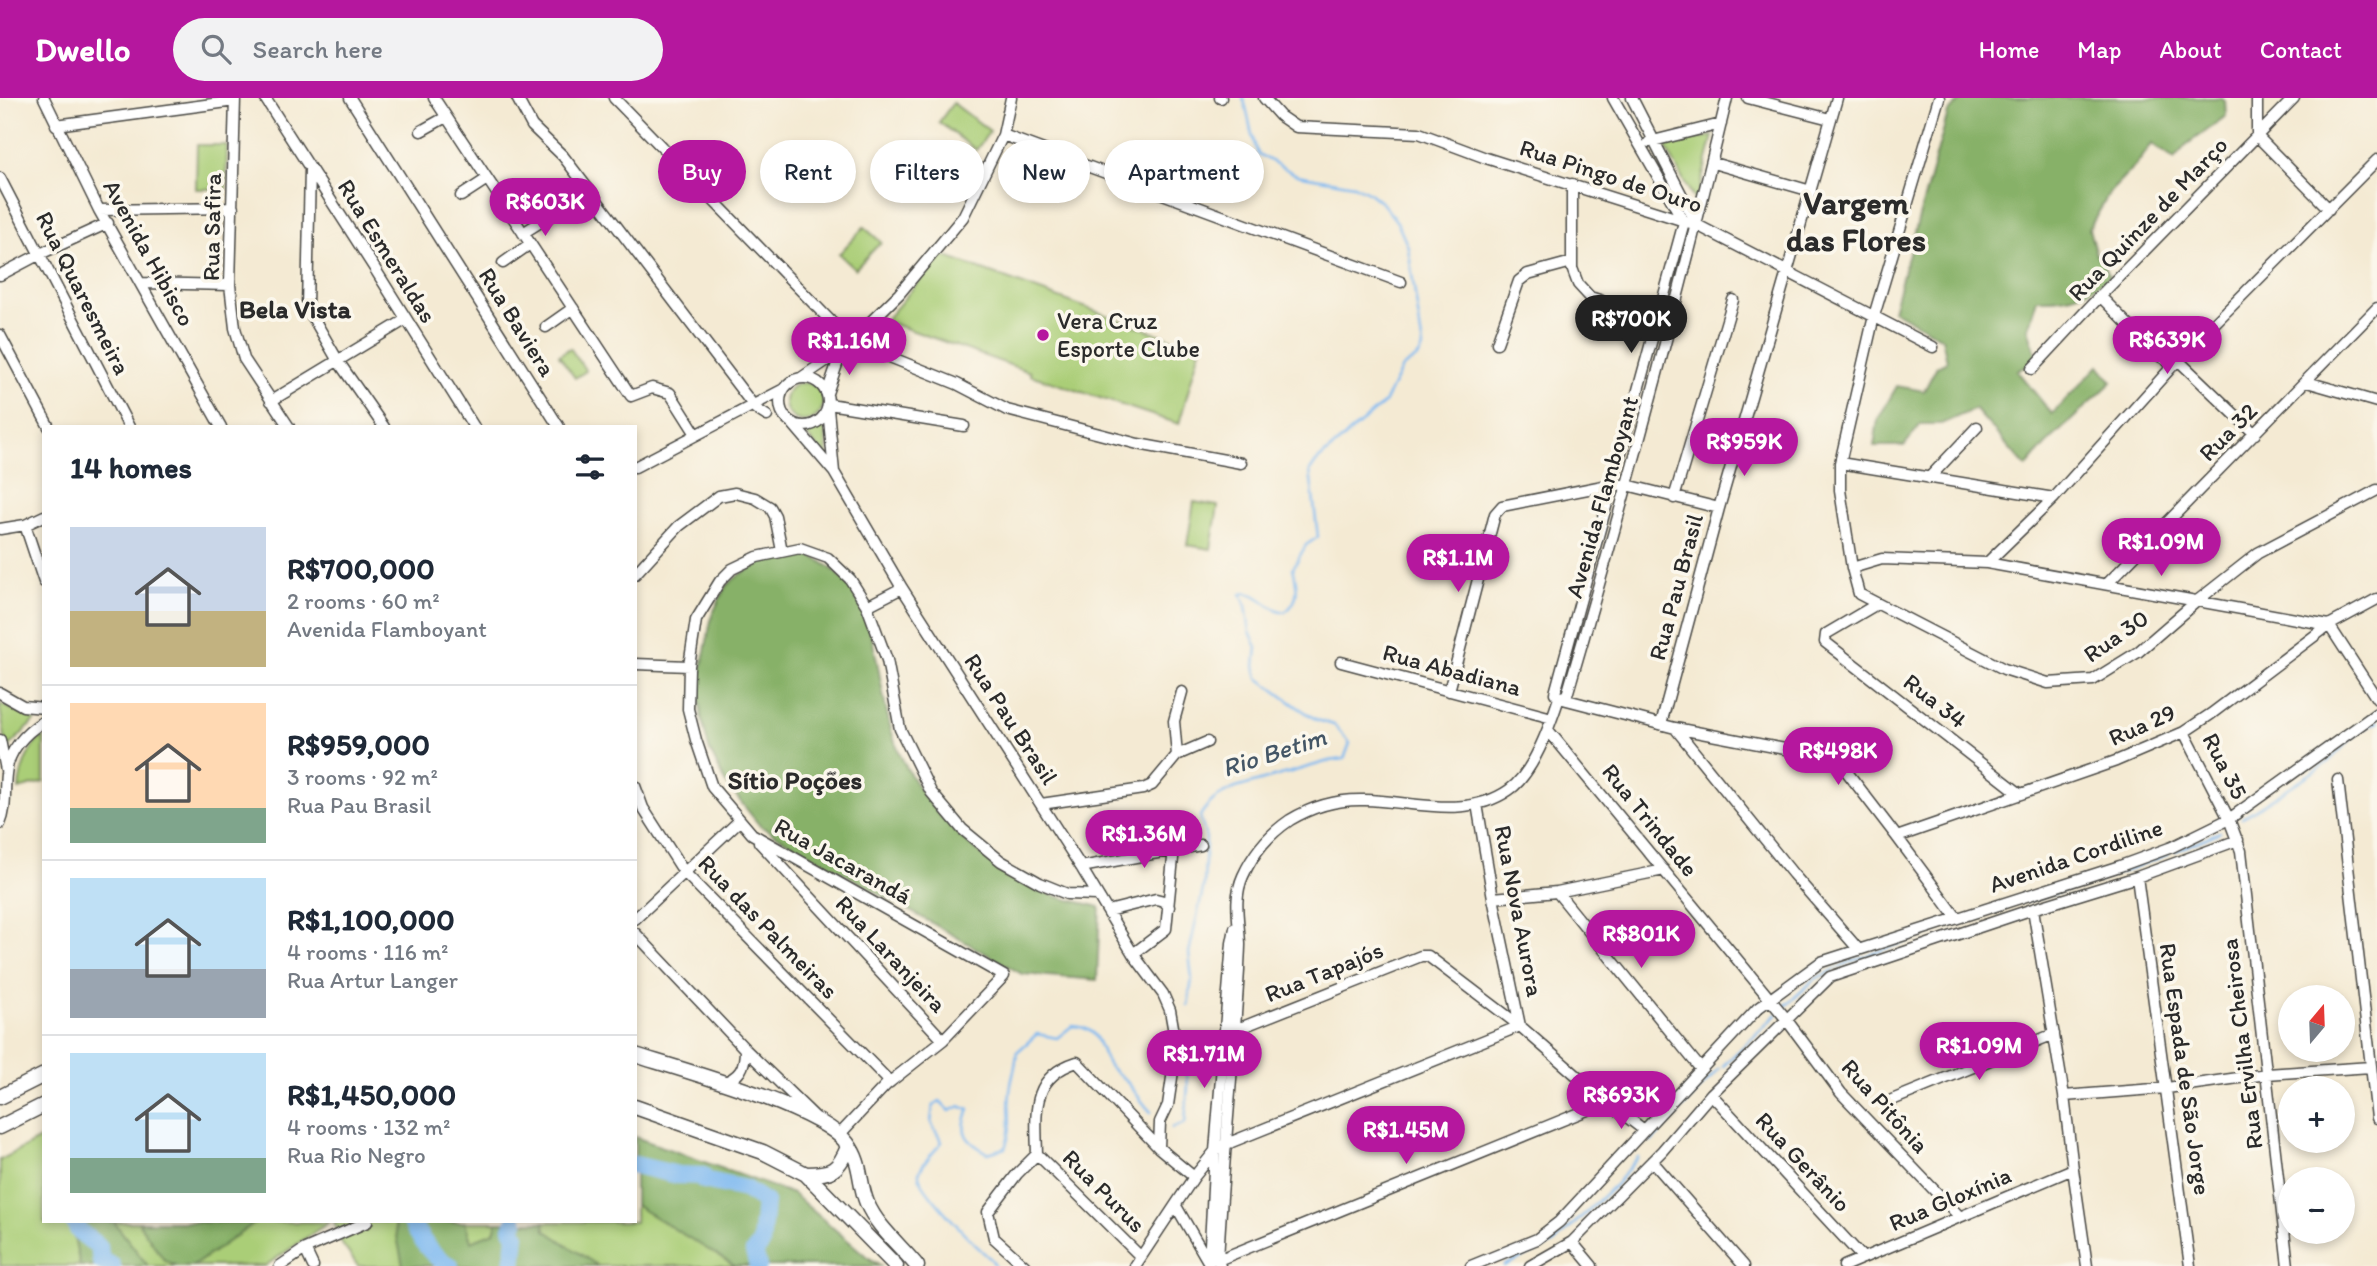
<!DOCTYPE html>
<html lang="en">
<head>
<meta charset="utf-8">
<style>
  body { margin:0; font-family:Itim,sans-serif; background:#f2f2f3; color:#1f2937; height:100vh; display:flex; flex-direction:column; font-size:26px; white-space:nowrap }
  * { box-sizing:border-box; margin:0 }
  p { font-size:23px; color:#747a83 }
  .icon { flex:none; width:38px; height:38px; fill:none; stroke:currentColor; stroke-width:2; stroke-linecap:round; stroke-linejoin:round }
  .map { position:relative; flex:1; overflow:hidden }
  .panel { position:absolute; left:42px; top:327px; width:595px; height:798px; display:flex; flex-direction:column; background:#fff; border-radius:0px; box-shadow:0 4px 10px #0003 }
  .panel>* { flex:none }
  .top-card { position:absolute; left:658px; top:42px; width:665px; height:63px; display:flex; gap:14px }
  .needle { width:46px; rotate:19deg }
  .tools { position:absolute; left:2278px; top:887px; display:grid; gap:14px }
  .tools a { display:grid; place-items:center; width:77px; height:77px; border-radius:50%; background:#fff; box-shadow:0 4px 10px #0003; font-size:35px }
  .price { position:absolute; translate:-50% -60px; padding:0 16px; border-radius:24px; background:#b5179e; color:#fff; font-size:23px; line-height:46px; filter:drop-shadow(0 2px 4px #0008) }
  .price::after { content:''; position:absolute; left:50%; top:42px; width:21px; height:16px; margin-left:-10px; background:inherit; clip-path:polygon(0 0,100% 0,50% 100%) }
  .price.selected { background:#222; color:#fff }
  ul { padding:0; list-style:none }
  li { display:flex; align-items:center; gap:21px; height:175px; padding:0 28px }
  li+li { border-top:2px solid #e0e1e3 }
  li span { display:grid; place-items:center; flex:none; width:196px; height:140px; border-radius:0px; color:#555 }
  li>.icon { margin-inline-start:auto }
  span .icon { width:84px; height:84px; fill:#fffc; stroke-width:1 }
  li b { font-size:30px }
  h2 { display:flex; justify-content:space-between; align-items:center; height:84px; padding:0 28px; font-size:30px }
  .chip { padding:0 24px; border-radius:32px; background:#fff; box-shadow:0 4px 10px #0003; font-size:24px; line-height:63px }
  .chip.selected { background:#b5179e; color:#fff }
  header { display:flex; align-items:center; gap:42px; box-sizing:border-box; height:98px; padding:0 35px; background:#b5179e; color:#fff }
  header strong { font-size:33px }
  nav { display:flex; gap:38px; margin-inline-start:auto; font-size:24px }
  .search { width:490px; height:63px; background:#f2f2f3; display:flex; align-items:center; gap:18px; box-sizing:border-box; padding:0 24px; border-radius:38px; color:#747a83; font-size:26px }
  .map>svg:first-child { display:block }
  .green { fill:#aace77; stroke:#6a7c51; stroke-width:2 }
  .forest { fill:#87b168; stroke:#596e4a; stroke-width:2 }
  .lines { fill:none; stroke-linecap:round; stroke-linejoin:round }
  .stream { stroke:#7fb9f0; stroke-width:2.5 }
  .river { stroke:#7fb9f0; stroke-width:18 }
  .minor-casing { stroke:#494844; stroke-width:13 }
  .major-casing { stroke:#494844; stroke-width:17 }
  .minor { stroke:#fff; stroke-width:10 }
  .major { stroke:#fff; stroke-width:14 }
  .poi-dot { fill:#b5179e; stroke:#fbf7ec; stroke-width:2.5 }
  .labels { text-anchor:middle; stroke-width:7; stroke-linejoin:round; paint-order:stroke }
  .street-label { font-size:24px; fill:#2b2b2b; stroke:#fbf7ec }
  .poi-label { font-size:24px; fill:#2b2b2b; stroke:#fbf7ec; text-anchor:start }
  .neighbourhood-label { font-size:26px; font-weight:bold; fill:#2b2b2b; stroke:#fbf7ec }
  .water-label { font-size:26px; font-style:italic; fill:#445666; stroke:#fbf7ec }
  .district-label { font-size:32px; font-weight:bold; fill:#2b2b2b; stroke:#fbf7ec }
</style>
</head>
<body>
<header>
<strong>Dwello</strong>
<div class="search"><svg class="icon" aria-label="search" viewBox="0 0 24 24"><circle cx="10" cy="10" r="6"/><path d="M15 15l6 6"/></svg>Search here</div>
<nav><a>Home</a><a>Map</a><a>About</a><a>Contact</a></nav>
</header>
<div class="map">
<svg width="2377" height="1168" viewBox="0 0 2377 1168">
  <rect width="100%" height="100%" fill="#fbf7ec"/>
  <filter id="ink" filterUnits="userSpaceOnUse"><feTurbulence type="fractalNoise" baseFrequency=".0143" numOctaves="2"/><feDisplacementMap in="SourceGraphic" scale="14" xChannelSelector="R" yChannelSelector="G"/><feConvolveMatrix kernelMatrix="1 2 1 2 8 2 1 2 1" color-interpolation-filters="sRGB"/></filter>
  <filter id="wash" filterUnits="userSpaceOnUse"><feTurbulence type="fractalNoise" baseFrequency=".00686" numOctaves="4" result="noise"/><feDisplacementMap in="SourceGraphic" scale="28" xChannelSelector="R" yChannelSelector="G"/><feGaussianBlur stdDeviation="1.57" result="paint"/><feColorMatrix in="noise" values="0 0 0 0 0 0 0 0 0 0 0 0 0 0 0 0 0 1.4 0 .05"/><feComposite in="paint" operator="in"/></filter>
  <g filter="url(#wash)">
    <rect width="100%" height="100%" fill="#f4ead3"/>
    <path class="green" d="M953,5L990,33L976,52L939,24Z
      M1713,38L1696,105L1664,46Z
      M197,47H227L226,91H196Z
      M864,129L881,144L855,171L839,156Z
      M941,157L1200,251L1179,326L1030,277V274L885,223Z
      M570,250L586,273L575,280L559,257Z
      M785 304a19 19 0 1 1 38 0a19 19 0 1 1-38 0Z
      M824,325L828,362L804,334L815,333Z
      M1194,404L1218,408L1211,451L1187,447Z
      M0,606L35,622L7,651L0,610Z
      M44,638V684L19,691C20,673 28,648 44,638Z
      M44,1039V1124H329L265,1168H0V1062Z
      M635,1043L747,1081L882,1168H358L342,1146L334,1124H635Z"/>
    <path class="forest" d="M1963,0H2222L2225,2L2226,18L2186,47L2174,61L2152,46L2137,66L2110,94L2089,131L2095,154L2110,178C2088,197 2066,202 2037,201L2028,231L2038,261L2017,273L2052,316L2099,267L2112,284L2045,347L2026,369L1975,311L1941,326H1921L1904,348H1874L1878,321L1897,288L1924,293L1937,268L1947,263L1942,240L1893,212L1948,15Z
      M801,454C881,482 872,568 892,635C914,706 988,776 1058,799C1072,803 1086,805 1100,809L1097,882L1022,876L760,728L725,684L709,651L701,618L699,584L712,517L726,488L740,476L771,460Z
      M635,1039L793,1096L878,1168H735L635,1107Z
      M71,1124H114L148,1168H80Z
      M140,1124H256L193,1168H177L164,1162L140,1127Z
      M394,1124H465L471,1143L494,1134L497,1124H544L545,1132L598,1168H403Z"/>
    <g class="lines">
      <path class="stream" d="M2364,630L2377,624
        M2242,720L2327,665L2356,636
        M2175,753L2220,734
        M2026,804L2101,782L2168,756
        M1188,908L1192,881L1189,855L1204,787L1206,740L1200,718C1209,703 1220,696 1236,690L1329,663L1344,661L1350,645L1334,627L1317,622L1296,608L1258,580L1255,568L1257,549L1250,534L1246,508L1241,496C1258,491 1267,512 1285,514C1301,503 1297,486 1293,470L1306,447L1318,439L1310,373L1316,364L1384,305L1402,270L1419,258L1423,250L1408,149L1397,124L1383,106L1368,94L1354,87L1297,77L1258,56C1250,38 1250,18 1243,0
        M1782,911L1815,881L1852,863L1936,833
        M1723,968L1777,916
        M1172,1030L1185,1025L1188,987L1184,949
        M1651,1044L1719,971
        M995,1168L992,1162C980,1152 915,1087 919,1075C922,1065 935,1053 942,1044L931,1025L933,1007L940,1003L950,1013L960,1008L969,1012C958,1035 967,1044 988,1055L1005,1050C1014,1027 1007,1016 1010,994C1011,981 1016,970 1017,954L1037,936L1057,940L1072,928C1103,929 1096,951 1110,969C1113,973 1119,976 1123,980C1133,989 1141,1004 1151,1014
        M1504,1168L1554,1145L1615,1087L1638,1059"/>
      <path class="river" d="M635,1067L678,1077L703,1078L704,1082L745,1091L765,1104L761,1146L754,1154L758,1168
        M74,1124L79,1133L99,1149L101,1163L112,1168
        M411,1124C421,1141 431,1158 450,1168
        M513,1168L516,1137L512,1130L515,1124"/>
    </g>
  </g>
  <g filter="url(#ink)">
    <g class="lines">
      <defs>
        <path id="minor" d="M44,0L99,112L221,329
          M235,0L230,187L235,230L244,261L289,329
          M265,0L375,171L474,329
          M350,0L559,329
          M434,0L631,298L652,290L670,295L696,336
          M517,0L532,28L563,58L756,311L767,318
          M614,0L850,243L957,286L1007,312L1138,346L1241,365
          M1220,0H1221
          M1264,0L1280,18L1296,29L1419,35L1486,60L1697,127L1933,249
          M1613,0L1684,124L1555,595L1559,600L1567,597C1625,399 1679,201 1727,0
          M1632,0L1697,127
          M1748,0L1830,21
          M1939,0L1874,218L1840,365V392L1852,470L1859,496L2004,571L2048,585L2093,582L2138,554L2197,503L2258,455L2377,392
          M2257,0V38L2329,111
          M56,27L235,3
          M421,33L446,19
          M1003,37L1401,184
          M1649,44L1721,26
          M1713,65L1811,93
          M310,70L307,209L338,263L384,329
          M0,80L129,329
          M1572,86V170L1578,186L1590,199L1611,206L1661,231
          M461,98L487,81
          M99,112L233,110
          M523,135L550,118
          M503,165L530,146
          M0,177L40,156L108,125
          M142,185L230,187
          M2100,198L2158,257L2166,262H2178L2255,336
          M546,229L573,210
          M0,237L49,329
          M1497,245L1519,183L1528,176L1572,164
          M2032,271L2100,198L2294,0
          M780 304a24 24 0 1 1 48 0a24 24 0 1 1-48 0Z
          M801,280L842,252L899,196L963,119L1003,37L1011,0
          M2307,284L2377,304
          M827,295L842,252
          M271,303L405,222
          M829,306L964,328
          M828,311L834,374
          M793,326L834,374L902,490L1081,769L1133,856L1163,896L1170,912L1173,929L1174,966L1168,1007L1160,1024L1159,1050
          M1840,365L2054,400
          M635,369L784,291
          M1929,380L1977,329
          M1674,400L1733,202
          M25,427L44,484
          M0,431L25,427L44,418
          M1987,465L2054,400L2178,262L2377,62
          M1852,470L1882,461L1987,465L2329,527L2377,601
          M635,476L679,428L719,398L735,395L755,400L770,409L775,418L782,453
          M2107,486L2377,210
          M1877,506L1826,536L1825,544L2019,695
          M867,508L902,490
          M1341,564L1552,620
          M635,566L689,568
          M1449,593L1495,416L1502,408L1613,386L1631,388L1719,410
          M0,595L23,608L44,610
          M1661,626L1719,410L1837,0
          M1675,630L1793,776L1859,852
          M1548,632L1783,917L1841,995L1960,1119
          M2184,634L2229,721L2241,753L2288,1168
          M0,642L6,672
          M1177,657L1207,644
          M2338,682L2377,1020
          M635,688L643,710L684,774L890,984
          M1041,706L1143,691L1152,687L1177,657L1174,623L1182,594
          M0,726C7,710 4,693 6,676C8,653 25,635 44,623
          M1897,739L2116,663L2184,634L2211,616L2329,527L2377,501
          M759,744L943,942
          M1081,769L1201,747
          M2137,779L2190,1168
          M1557,794L1700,970
          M1493,800L1557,794L1664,772
          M2033,811L2064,998L2073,1071L2087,1168
          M1108,813L1156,801L1164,803L1169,809
          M635,821L739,723
          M635,835L745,951L814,1018
          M1133,856L1166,831L1174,750
          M1235,932L1421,858H1428L1520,928L1607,1004L1644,1032
          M722,985C740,979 745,970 745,951
          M1711,996L1863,1160
          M2064,998L2167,990L2267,976L2371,969
          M1892,1002L2054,936
          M839,1037L886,987L943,942L1004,878L752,736L712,689L696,642L688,611L689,568L696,522L720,483L732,471L757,459L800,450L828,460L850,481L867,508L887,562L900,631L931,694L962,731L1001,763L1040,785L1067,796L1097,797
          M1037,1056L1141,1159
          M1652,1063L1744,1168
          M1176,1108L1209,1165
          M1572,1144L1592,1168
          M305,1151L313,1168
          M1218,1162L1607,1004
          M1209,1165L1215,1053L1232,845L1235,830
          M280,1168L305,1151L367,1124
          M1025,1168L994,1140L988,1114L1017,1076L1037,1056C1036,1015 1030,979 1077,964L1159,1050L1194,1079
          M1135,1168L1194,1079L1215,1053L1224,1047L1520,928L1493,800L1477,706
          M1220,1168L1218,1162C1223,1065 1233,969 1239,872C1239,863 1240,854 1240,846C1239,823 1233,800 1243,778C1254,754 1268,737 1290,722C1313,708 1338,701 1365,702C1413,703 1466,722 1509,692C1533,676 1550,627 1559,600L1675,630L1837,661L1897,739L1957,820
          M1471,1168L1537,1141L1559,1124L1758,910L1821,864L2120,768L2172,749L2229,721L2377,615
          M1530,1168L1572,1144L1662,1053L1711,996L1830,879L2033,811L2137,779L2238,742
          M1844,1168L2073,1071"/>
        <path id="major" d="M635,957C683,972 819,1009 847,1045C863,1066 858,1084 867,1105C877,1129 901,1148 917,1168
          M0,999L44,977
          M635,1009L763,1054L806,1076L896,1168
          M0,1029L44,1007
          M806,1076C832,1076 838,1073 848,1049L846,1045"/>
      </defs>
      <use href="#minor" class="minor-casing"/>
      <use href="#major" class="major-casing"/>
      <use href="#minor" class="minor"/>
      <use href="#major" class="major"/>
    </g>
  </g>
  <circle class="poi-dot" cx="1043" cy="237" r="7"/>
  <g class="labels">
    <g class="street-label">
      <text transform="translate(1611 78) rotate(18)" y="8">Rua Pingo de Ouro</text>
      <text transform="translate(2148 121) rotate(-46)" y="8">Rua Quinze de Março</text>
      <text transform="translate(212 129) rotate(-89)" y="8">Rua Safira</text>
      <text transform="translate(387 153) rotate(58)" y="8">Rua Esmeraldas</text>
      <text transform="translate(149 155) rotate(61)" y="8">Avenida Hibisco</text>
      <text transform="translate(83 195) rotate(63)" y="8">Rua Quaresmeira</text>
      <text transform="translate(517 224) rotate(58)" y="8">Rua Baviera</text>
      <text transform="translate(2228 334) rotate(-45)" y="8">Rua 32</text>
      <text transform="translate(1602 399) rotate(-74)" y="8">Avenida Flamboyant</text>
      <text transform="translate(1676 489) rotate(-75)" y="8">Rua Pau Brasil</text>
      <text transform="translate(2116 538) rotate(-35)" y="8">Rua 30</text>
      <text transform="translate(1452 572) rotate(15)" y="8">Rua Abadiana</text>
      <text transform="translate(1935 603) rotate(38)" y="8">Rua 34</text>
      <text transform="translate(1011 621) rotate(57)" y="8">Rua Pau Brasil</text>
      <text transform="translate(2142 627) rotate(-24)" y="8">Rua 29</text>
      <text transform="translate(2225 668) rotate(63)" y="8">Rua 35</text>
      <text transform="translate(1650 722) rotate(51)" y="8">Rua Trindade</text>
      <text transform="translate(2076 758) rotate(-19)" y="8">Avenida Cordiline</text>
      <text transform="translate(843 763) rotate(29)" y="8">Rua Jacarandá</text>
      <text transform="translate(1519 813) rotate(79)" y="8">Rua Nova Aurora</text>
      <text transform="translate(768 829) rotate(46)" y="8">Rua das Palmeiras</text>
      <text transform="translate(891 856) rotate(47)" y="8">Rua Laranjeira</text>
      <text transform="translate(1324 874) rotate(-22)" y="8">Rua Tapajós</text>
      <text transform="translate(2242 946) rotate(-97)" y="8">Rua Ervilha Cheirosa</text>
      <text transform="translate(2185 971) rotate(82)" y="8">Rua Espada de São Jorge</text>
      <text transform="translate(1885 1008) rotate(48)" y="8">Rua Pitônia</text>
      <text transform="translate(1803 1064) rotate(47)" y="8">Rua Gerânio</text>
      <text transform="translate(1104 1093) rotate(45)" y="8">Rua Purus</text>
      <text transform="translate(1950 1101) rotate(-23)" y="8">Rua Gloxínia</text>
    </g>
    <g class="poi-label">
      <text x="1057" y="231">Vera Cruz<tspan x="1057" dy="28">Esporte Clube</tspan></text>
    </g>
    <g class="neighbourhood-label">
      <text x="295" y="220">Bela Vista</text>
      <text x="795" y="691">Sítio Poções</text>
    </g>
    <g class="water-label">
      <text transform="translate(1274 654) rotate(-18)" y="9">Rio Betim</text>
    </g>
    <g class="district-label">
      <text x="1856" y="116">Vargem<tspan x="1856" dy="37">das Flores</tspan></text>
    </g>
  </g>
</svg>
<div class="tools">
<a><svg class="needle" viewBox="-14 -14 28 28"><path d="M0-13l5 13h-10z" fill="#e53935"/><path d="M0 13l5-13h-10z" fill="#747a83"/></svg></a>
<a>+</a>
<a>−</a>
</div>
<b class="price" style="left:545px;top:140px">R$603K</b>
<b class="price selected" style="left:1631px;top:257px">R$700K</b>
<b class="price" style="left:2167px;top:278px">R$639K</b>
<b class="price" style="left:849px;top:279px">R$1.16M</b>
<b class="price" style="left:1744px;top:380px">R$959K</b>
<b class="price" style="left:2161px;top:480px">R$1.09M</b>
<b class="price" style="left:1458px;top:496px">R$1.1M</b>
<b class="price" style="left:1838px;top:689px">R$498K</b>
<b class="price" style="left:1144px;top:772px">R$1.36M</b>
<b class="price" style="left:1641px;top:872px">R$801K</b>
<b class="price" style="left:1979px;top:984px">R$1.09M</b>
<b class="price" style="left:1204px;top:992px">R$1.71M</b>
<b class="price" style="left:1621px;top:1033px">R$693K</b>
<b class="price" style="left:1406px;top:1068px">R$1.45M</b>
<div class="top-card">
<a class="chip selected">Buy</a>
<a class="chip">Rent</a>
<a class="chip">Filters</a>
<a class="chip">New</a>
<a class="chip">Apartment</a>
</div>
<section class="panel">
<h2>14 homes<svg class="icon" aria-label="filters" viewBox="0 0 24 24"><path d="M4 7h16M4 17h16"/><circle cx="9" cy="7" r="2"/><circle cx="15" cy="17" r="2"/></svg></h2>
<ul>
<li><span style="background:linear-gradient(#c9d6e8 60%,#c2b280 0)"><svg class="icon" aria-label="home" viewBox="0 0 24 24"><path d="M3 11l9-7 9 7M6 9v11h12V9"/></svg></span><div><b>R$700,000</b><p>2 rooms · 60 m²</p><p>Avenida Flamboyant</p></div></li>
<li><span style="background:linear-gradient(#ffd9b3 75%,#7fa58c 0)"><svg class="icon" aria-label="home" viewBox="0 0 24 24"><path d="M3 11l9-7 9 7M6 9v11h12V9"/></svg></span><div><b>R$959,000</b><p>3 rooms · 92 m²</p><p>Rua Pau Brasil</p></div></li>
<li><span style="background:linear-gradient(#bfe0f5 65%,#9aa5b1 0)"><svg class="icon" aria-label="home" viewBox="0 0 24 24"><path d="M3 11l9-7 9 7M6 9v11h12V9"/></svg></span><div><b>R$1,100,000</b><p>4 rooms · 116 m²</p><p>Rua Artur Langer</p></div></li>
<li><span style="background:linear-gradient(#bfe0f5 75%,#7fa58c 0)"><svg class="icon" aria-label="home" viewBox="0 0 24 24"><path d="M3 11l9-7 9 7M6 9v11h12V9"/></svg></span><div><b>R$1,450,000</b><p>4 rooms · 132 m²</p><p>Rua Rio Negro</p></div></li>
</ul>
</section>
</div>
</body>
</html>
